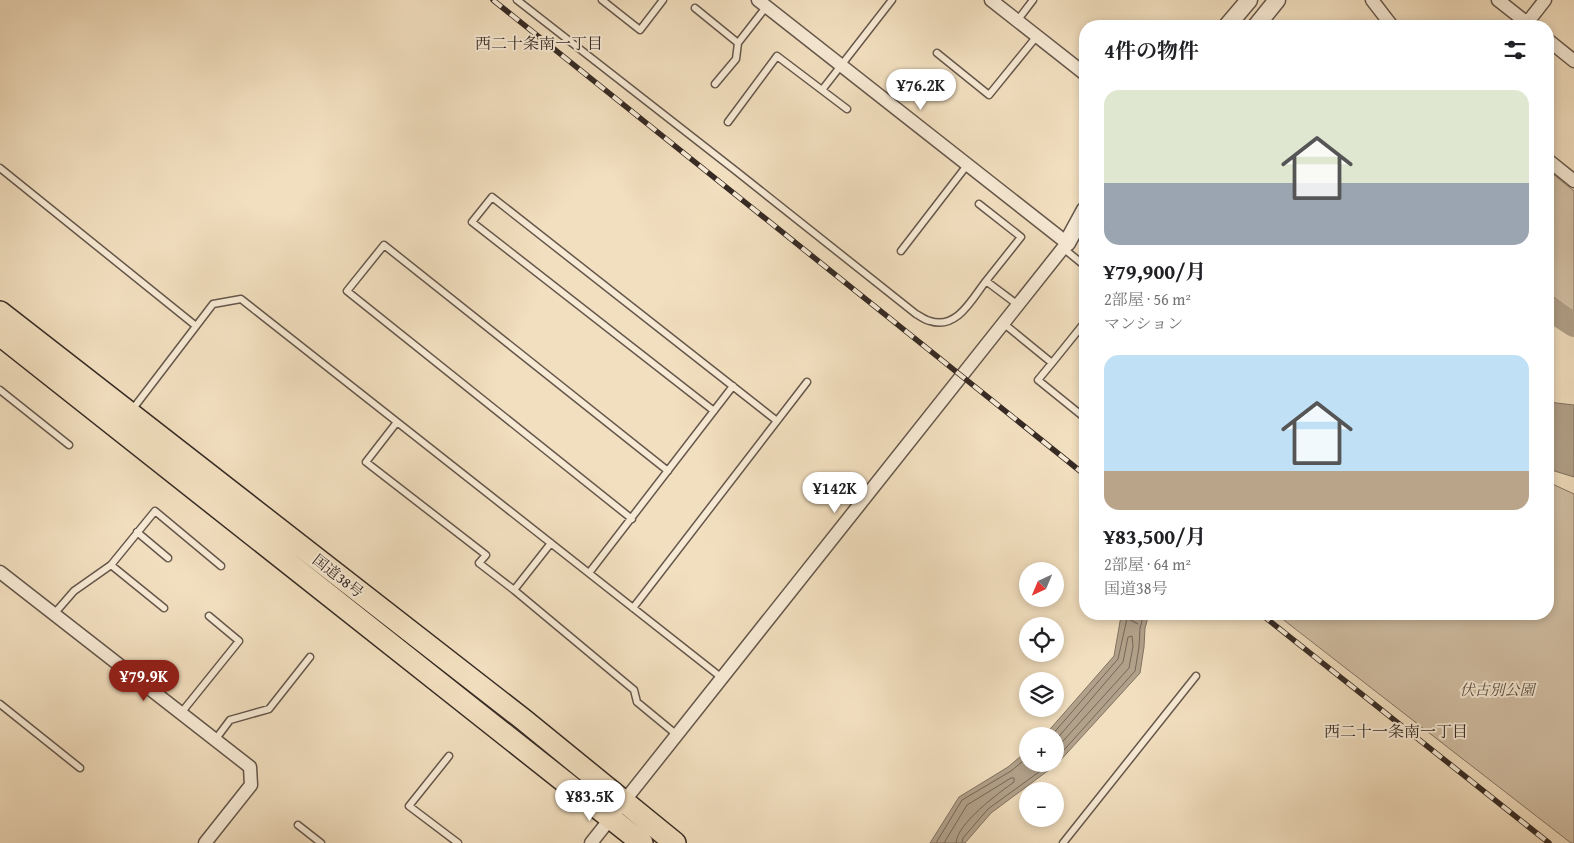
<!DOCTYPE html>
<html lang="ja">
<head>
<meta charset="utf-8">
<style>
  body { margin:0; font-family:"Gentium Book Plus","Noto Serif JP",serif; background:#f6f6f6; color:#202124; height:100vh; display:flex; flex-direction:column; font-size:19px; white-space:nowrap }
  * { box-sizing:border-box; margin:0 }
  p { font-size:16px; color:#757577 }
  .icon { flex:none; width:28px; height:28px; fill:none; stroke:currentColor; stroke-width:2; stroke-linecap:round; stroke-linejoin:round }
  .map { position:relative; flex:1; overflow:hidden }
  .side { position:absolute; left:1079px; top:20px; width:475px; height:600px; display:flex; flex-direction:column; background:#fff; border-radius:20px; box-shadow:0 2px 8px #0003 }
  .side>* { flex:none }
  .needle { width:32px; rotate:224deg }
  .fabs { position:absolute; left:1019px; top:562px; display:grid; gap:10px }
  .fabs a { display:grid; place-items:center; width:45px; height:45px; border-radius:50%; background:#fff; box-shadow:0 2px 8px #0003; font-size:25px }
  .price { position:absolute; translate:-50% -42px; padding:0 11px; border-radius:18px; background:#fff; color:#222; font-size:16px; line-height:32px; filter:drop-shadow(0 1px 2px #0008) }
  .price::after { content:''; position:absolute; left:50%; top:30px; width:15px; height:11px; margin-left:-8px; background:inherit; clip-path:polygon(0 0,100% 0,50% 100%) }
  .price.active { background:#8f2418; color:#fff }
  ul { padding:0; list-style:none }
  li { display:grid; align-content:center; gap:10px; height:265px; padding:0 25px }
  li span { display:grid; place-items:center; height:155px; border-radius:15px; color:#555 }
  li>.icon { margin-inline-start:auto }
  span .icon { width:90px; height:90px; fill:#fffc; stroke-width:1 }
  li b { font-size:21px }
  h2 { display:flex; justify-content:space-between; align-items:center; height:60px; padding:0 25px; font-size:21px }
  .map>svg:first-child { display:block }
  .green { fill:#d2c0a5; stroke:#847564 }
  .water { fill:#b2a18a; stroke:#807161 }
  .pier { fill:#f2dfbf }
  .lines { fill:none; stroke-linecap:round; stroke-linejoin:round }
  .shore { stroke:#746657; stroke-width:1 }
  .river { stroke:#b2a18a; stroke-width:24 }
  .service-casing { stroke:#65574b; stroke-width:9 }
  .minor-casing { stroke:#65574b; stroke-width:15 }
  .tertiary-casing { stroke:#65574b; stroke-width:19 }
  .trunk-casing { stroke:#362a24; stroke-width:24 }
  .service { stroke:#f7ead5; stroke-width:6 }
  .minor { stroke:#f7ead5; stroke-width:12 }
  .tertiary { stroke:#f7ead5; stroke-width:16 }
  .trunk { stroke:#f2dfbf; stroke-width:21 }
  .rail-casing { stroke:#362a24; stroke-width:5.5 }
  .rail { stroke:#f7ead5; stroke-width:4; stroke-dasharray:11; stroke-linecap:butt }
  .labels { text-anchor:middle; stroke-width:4; stroke-linejoin:round; paint-order:stroke }
  .street-label { font-size:15px; fill:#362a24; stroke:#f7ead5 }
  .park-label { font-size:15px; font-style:italic; fill:#5d5044; stroke:#f7ead5 }
  .neighbourhood-label { font-size:16px; fill:#362a24; stroke:#f7ead5 }
</style>
</head>
<body>
<div class="map">
<svg width="1574" height="843" viewBox="0 0 1574 843">
  <rect width="100%" height="100%" fill="#f2dfbf"/>
  <filter id="stains"><feTurbulence type="fractalNoise" baseFrequency=".004" numOctaves="4"/><feColorMatrix values="0 0 0 0 .2 0 0 0 0 .09 0 0 0 0 .02 0 0 0 .5 -.17"/></filter>
  <radialGradient id="worn" r=".72"><stop offset=".6" stop-color="#630" stop-opacity="0"/><stop offset="1" stop-color="#630" stop-opacity=".3"/></radialGradient>
  <path class="green" d="M1548,170L1574,191V312L1548,293Z
    M1548,482L1574,494V843H1571L1276,614H1548Z"/>
  <path class="water" d="M1548,402L1574,405V477L1548,469Z
    M1122,614H1149L1145,628L1144,647L1140,673L1057,764L991,813L965,843H930L959,797L1008,767L1027,751L1028,764H1055V736H1044L1114,656L1121,616L1138,624Z"/>
  <path class="pier" d="M1230,0H1278L1292,19L1286,26H1249Z"/>
  <g class="lines">
    <path class="shore" d="M1051,736L1118,659L1128,614
      M1055,741L1123,662L1128,637L1132,636L1133,646L1129,668L1055,750
      M1055,760L1135,671L1139,647L1140,628L1144,614
      M936,843L962,800L1011,771L1028,757
      M944,843L967,805L1011,778H1014V782C999,793 957,823 956,843
      M962,843L963,838L988,809L1050,764"/>
    <path class="river" d="M1548,308L1574,325"/>
    <defs>
      <path id="service" d="M517,0L736,171L916,314C920,316 925,320 930,321C957,330 972,299 986,281L1018,305
        M602,0L640,30L663,0
        M695,8L738,43L766,7
        M1017,21L1033,0
        M937,53L989,95L1037,36
        M715,84L736,59L738,43
        M822,90L892,0
        M728,122L777,56L847,109
        M0,168L196,326
        M979,204L1021,237L986,281
        M1063,248L1085,266
        M901,251L968,164
        M1003,323L1052,363L1085,322
        M1052,363L1038,380L1085,418
        M0,390L69,445
        M132,410L213,304L241,299L722,678
        M714,411L472,222L492,197L777,421
        M397,422L366,462L486,555L479,563L514,590
        M632,519L347,291L384,245L668,471
        M137,532L168,558
        M551,543L514,590L634,690L637,702L677,735
        M111,565L155,511L221,566
        M589,573L733,386
        M633,608L807,382
        M54,614L74,591L111,565L164,608
        M0,704L80,768
        M181,713L239,641L209,616
        M215,740L230,720L269,709L310,657
        M449,756L409,806L458,843
        M298,825L321,843
        M1063,843L1196,676"/>
      <path id="minor" d="M991,0L1085,74
        M1372,0L1392,26
        M1498,0L1531,26
        M1527,23L1545,0
        M1548,40L1574,61
        M1548,160L1574,181
        M0,572L250,767L251,785L205,843
        M591,843L1067,243L758,0"/>
      <path id="tertiary" d="M1227,26L1249,0
        M1256,26L1277,0
        M1067,243L1085,210"/>
      <path id="trunk" d="M0,312L524,720L675,843
        M0,335L642,843"/>
    </defs>
    <use href="#service" class="service-casing"/>
    <use href="#minor" class="minor-casing"/>
    <use href="#tertiary" class="tertiary-casing"/>
    <use href="#trunk" class="trunk-casing"/>
    <use href="#service" class="service"/>
    <use href="#minor" class="minor"/>
    <use href="#tertiary" class="tertiary"/>
    <use href="#trunk" class="trunk"/>
    <defs>
      <path id="rail" d="M493,0L1085,475
        M1261,614L1549,843"/>
    </defs>
    <use href="#rail" class="rail-casing"/>
    <use href="#rail" class="rail"/>
  </g>
  <g class="labels">
    <g class="street-label">
      <text transform="translate(338 576) rotate(38)" y="5">国道38号</text>
    </g>
    <g class="park-label">
      <text x="1497" y="695">伏古別公園</text>
    </g>
    <g class="neighbourhood-label">
      <text x="539" y="49">西二十条南一丁目</text>
      <text x="1396" y="737">西二十一条南一丁目</text>
    </g>
  </g>
  <rect width="100%" height="100%" filter="url(#stains)"/>
  <rect width="100%" height="100%" fill="url(#worn)"/>
</svg>
<div class="fabs">
<a><svg class="needle" viewBox="-14 -14 28 28"><path d="M0-13l5 13h-10z" fill="#e53935"/><path d="M0 13l5-13h-10z" fill="#757577"/></svg></a>
<a><svg class="icon" aria-label="locate" viewBox="0 0 24 24"><circle cx="12" cy="12" r="6"/><path d="M12 2v4M12 18v4M2 12h4M18 12h4"/></svg></a>
<a><svg class="icon" aria-label="layers" viewBox="0 0 24 24"><path d="M12 4l9 5-9 5-9-5zM3 14l9 5 9-5"/></svg></a>
<a>+</a>
<a>−</a>
</div>
<b class="price" style="left:921px;top:111px">¥76.2K</b>
<b class="price" style="left:835px;top:514px">¥142K</b>
<b class="price active" style="left:144px;top:702px">¥79.9K</b>
<b class="price" style="left:590px;top:822px">¥83.5K</b>
<section class="side">
<h2>4件の物件<svg class="icon" aria-label="filters" viewBox="0 0 24 24"><path d="M4 7h16M4 17h16"/><circle cx="9" cy="7" r="2"/><circle cx="15" cy="17" r="2"/></svg></h2>
<ul>
<li><span style="background:linear-gradient(#dfe7d0 60%,#9aa5b1 0)"><svg class="icon" aria-label="home" viewBox="0 0 24 24"><path d="M3 11l9-7 9 7M6 9v11h12V9"/></svg></span><div><b>¥79,900/月</b><p>2部屋 · 56 m²</p><p>マンション</p></div></li>
<li><span style="background:linear-gradient(#bfe0f5 75%,#b9a48a 0)"><svg class="icon" aria-label="home" viewBox="0 0 24 24"><path d="M3 11l9-7 9 7M6 9v11h12V9"/></svg></span><div><b>¥83,500/月</b><p>2部屋 · 64 m²</p><p>国道38号</p></div></li>
</ul>
</section>
</div>
</body>
</html>
